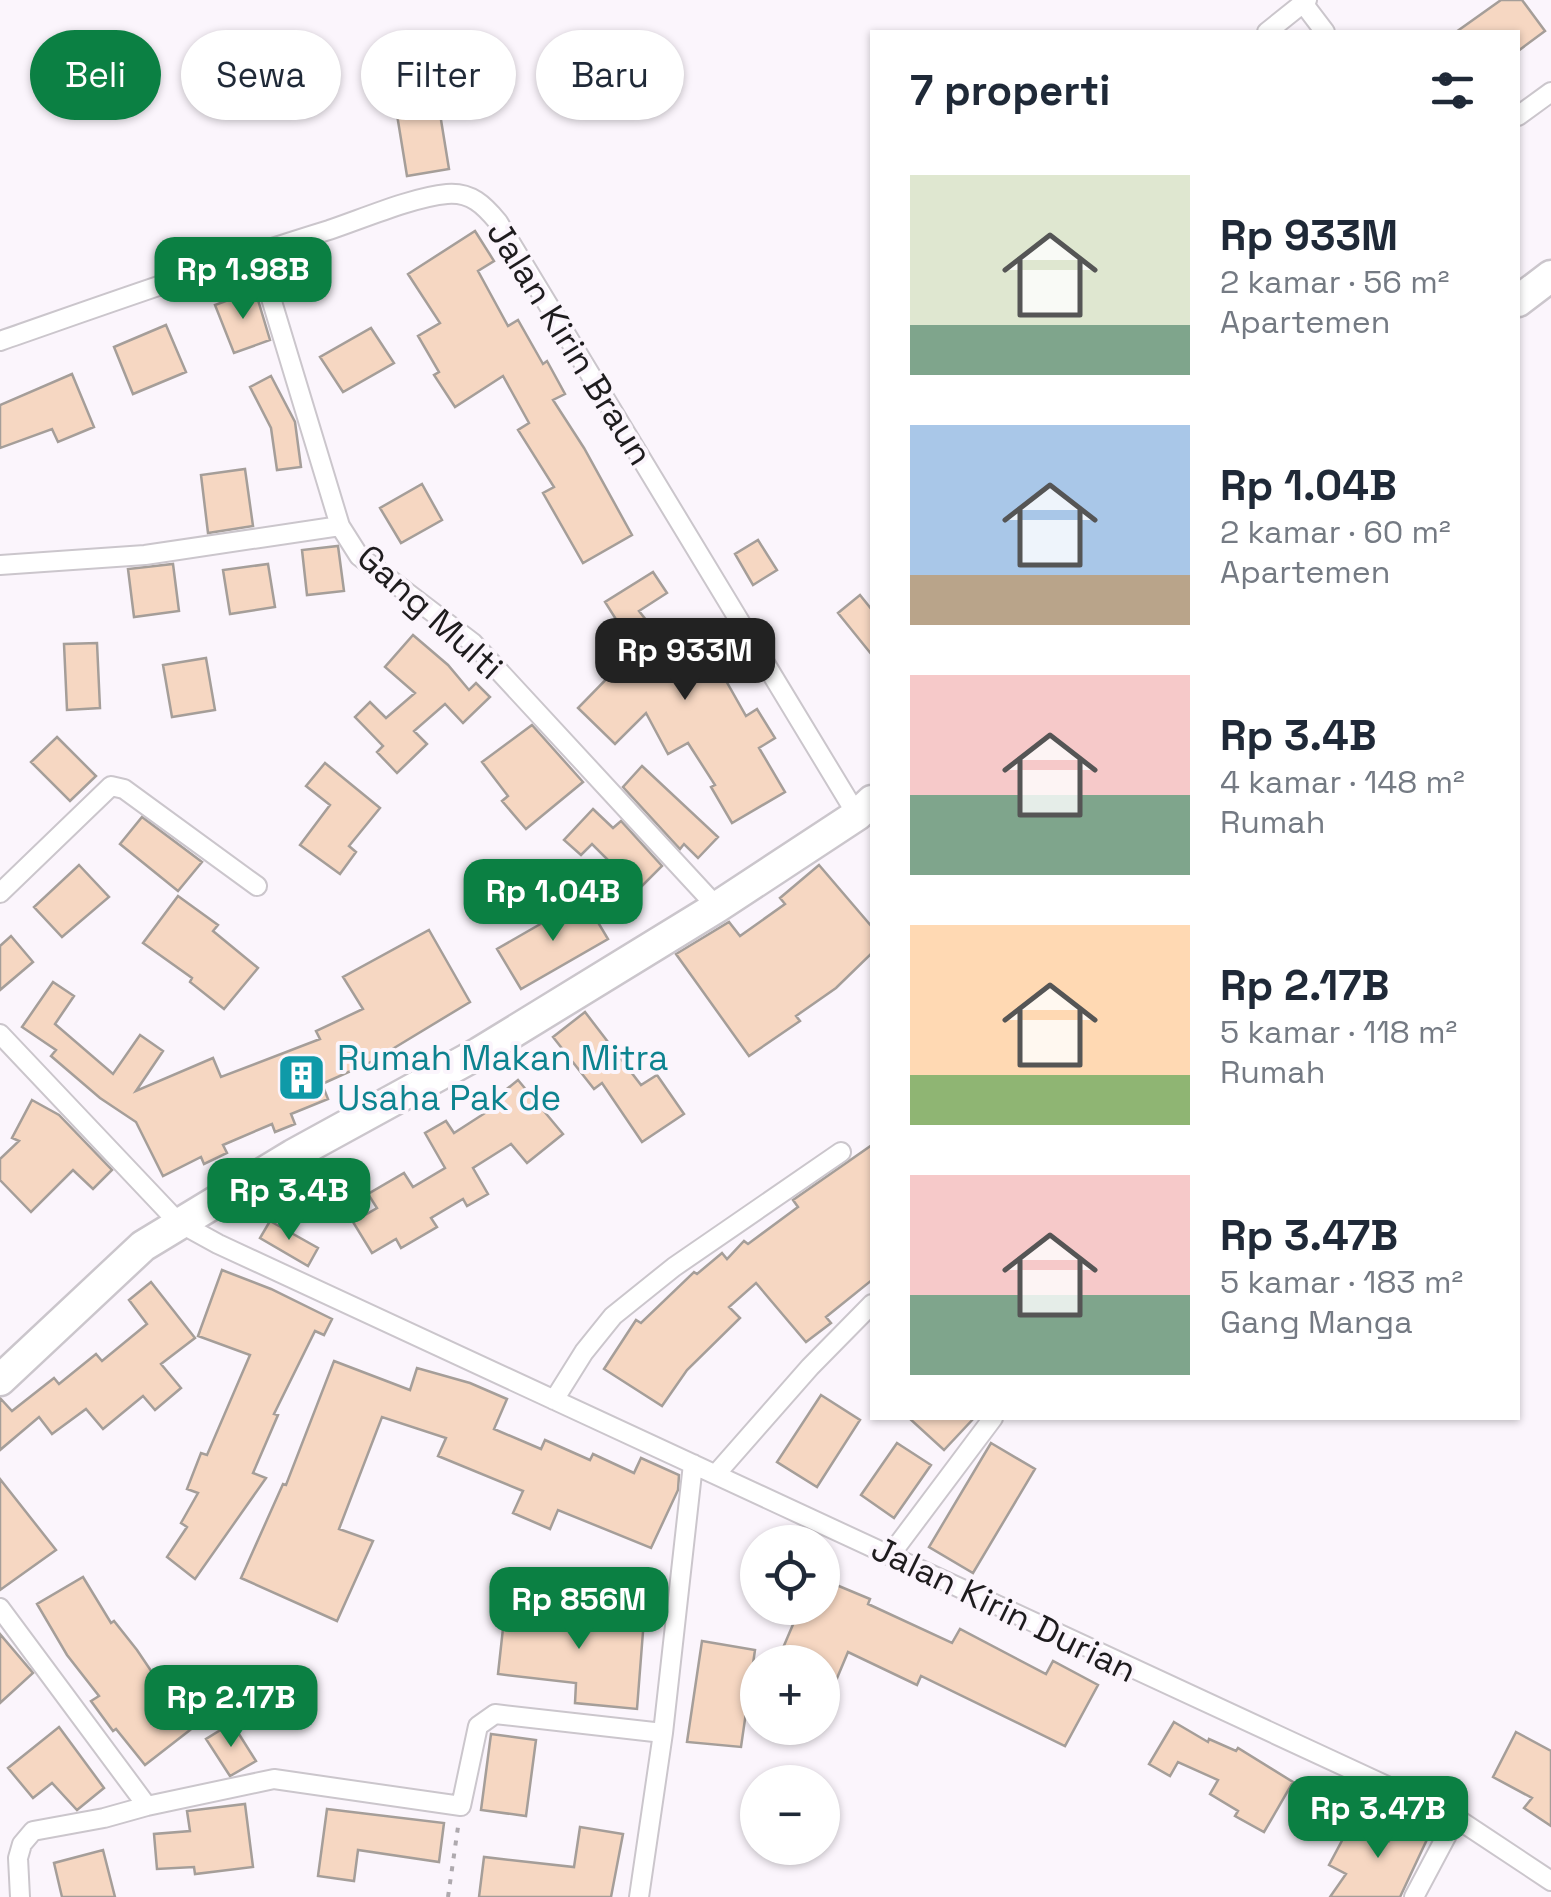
<!DOCTYPE html>
<html lang="id">
<head>
<meta charset="utf-8">
<style>
  body { margin:0; font-family:"Space Grotesk",sans-serif; background:#f2f2f3; color:#1f2937; height:100vh; display:flex; flex-direction:column; font-size:38px; white-space:nowrap }
  * { box-sizing:border-box; margin:0 }
  p { font-size:32px; color:#747a83 }
  .icon { flex:none; width:55px; height:55px; fill:none; stroke:currentColor; stroke-width:2; stroke-linecap:round; stroke-linejoin:round }
  .map { position:relative; flex:1; overflow:hidden }
  .sheet { position:absolute; left:870px; top:30px; width:650px; height:1390px; display:flex; flex-direction:column; background:#fff; border-radius:0px; box-shadow:0 2px 8px #0004 }
  .sheet>* { flex:none }
  .banner { position:absolute; left:30px; top:30px; width:690px; height:90px; display:flex; gap:20px }
  .buttons { position:absolute; left:740px; top:1525px; display:grid; gap:20px }
  .buttons a { display:grid; place-items:center; width:100px; height:100px; border-radius:50%; background:#fff; box-shadow:0 2px 8px #0004; font-size:50px }
  .price { position:absolute; translate:-50% -85px; padding:0 22px; border-radius:20px; background:#0b8043; color:#fff; font-size:32px; line-height:65px; filter:drop-shadow(0 2px 5px #0008) }
  .price::after { content:''; position:absolute; left:50%; top:60px; width:30px; height:22px; margin-left:-15px; background:inherit; clip-path:polygon(0 0,100% 0,50% 100%) }
  .price.on { background:#222; color:#fff }
  ul { padding:0; list-style:none }
  li { display:flex; align-items:center; gap:30px; height:250px; padding:0 40px }
  li span { display:grid; place-items:center; flex:none; width:280px; height:200px; border-radius:0px; color:#555 }
  li>.icon { margin-inline-start:auto }
  span .icon { width:120px; height:120px; fill:#fffc; stroke-width:1 }
  li b { font-size:42px }
  h2 { display:flex; justify-content:space-between; align-items:center; height:120px; padding:0 40px; font-size:42px }
  .tag { padding:0 35px; border-radius:45px; background:#fff; box-shadow:0 2px 8px #0004; font-size:35px; line-height:90px }
  .tag.on { background:#0b8043; color:#fff }
  .map>svg:first-child { display:block }
  .building { fill:#f6d7c2; stroke:#a59e99; stroke-width:2.5 }
  .lines { fill:none; stroke-linecap:round; stroke-linejoin:round }
  .minor-casing { stroke:#cbc6cc; stroke-width:22 }
  .trunk-casing { stroke:#cbc6cc; stroke-width:35 }
  .path { stroke:#aea9ae; stroke-width:4; stroke-dasharray:5 8; stroke-linecap:butt }
  .minor { stroke:#fff; stroke-width:18 }
  .trunk { stroke:#fff; stroke-width:30 }
  .labels { text-anchor:middle; stroke-width:8; stroke-linejoin:round; paint-order:stroke }
  .street-label { font-size:35px; fill:#1e1c1e; stroke:#fbf5fc }
  .culture-label { font-size:35px; fill:#0d838f; stroke:#fbf5fc; text-anchor:start }
</style>
</head>
<body>
<div class="map">
<svg width="1551" height="1897" viewBox="0 0 1551 1897">
  <rect width="100%" height="100%" fill="#fbf5fc"/>
  <path class="building" d="M1501,0H1522L1545,31L1518,51V32H1456Z
    M435,83L449,169L407,176L393,90Z
    M475,231L494,261L478,271L508,326L518,320L543,364L547,361L565,394L553,400L584,448L632,535L583,563L543,493L554,487L518,430L529,423L503,376L455,407L434,375L439,372L418,336L440,323L408,274Z
    M255,290L270,340L234,353L215,305Z
    M166,325L186,372L133,394L114,347Z
    M371,328L394,363L343,392L320,357Z
    M72,374L94,427L58,442L52,429L0,448V405Z
    M271,376L295,422L301,467L277,470L271,428L250,387Z
    M245,469L253,526L208,533L201,475Z
    M422,484L442,520L401,543L380,508Z
    M758,540L777,570L753,585L735,554Z
    M338,546L344,591L307,595L302,550Z
    M173,564L179,611L134,617L128,569Z
    M268,564L275,607L230,614L223,570Z
    M653,572L667,593L639,611L666,645L697,620L726,656L716,663L746,716L757,709L775,738L759,748L785,792L732,823L711,787L715,785L688,743L668,754L646,713L615,744L578,708L629,656L623,649L631,643L605,602Z
    M860,595L872,610V655L838,613Z
    M413,635L448,665L469,690L476,683L490,697L463,723L445,704L414,731L427,744L397,773L377,752L383,746L355,717L370,702L386,718L415,693L385,667Z
    M97,643L100,708L67,710L64,644Z
    M206,658L215,710L172,717L163,665Z
    M532,725L583,782L526,829L502,801L508,796L482,762Z
    M57,737L96,776L70,801L31,762Z
    M325,763L380,808L349,846L356,852L340,874L300,845L330,805L306,786Z
    M642,766L718,837L698,858L684,844L680,849L623,787Z
    M593,809L613,828L621,821L662,866L638,890L592,844L581,855L564,840Z
    M142,817L202,862L178,891L120,844Z
    M79,865L109,897L62,937L34,907Z
    M819,865L872,927V953L836,988L796,1016L800,1021L749,1056L676,954L729,922L740,936L785,904L780,898Z
    M178,896L218,925L213,931L258,968L224,1009L190,982L192,978L143,943Z
    M584,899L608,939L521,989L497,949Z
    M429,930L470,1002L371,1062L322,1084L328,1099L291,1114L295,1124L275,1132L272,1124L223,1145L227,1153L204,1164L201,1157L163,1176L136,1122L100,1098L51,1056L56,1050L22,1027L53,982L74,996L55,1024L113,1074L140,1035L163,1051L136,1091L213,1058L221,1077L320,1039L316,1031L363,1009L343,977Z
    M11,936L33,962L0,990V946Z
    M585,1012L641,1085L657,1075L684,1114L642,1142L602,1083L594,1089L553,1037Z
    M518,1080L563,1134L527,1163L511,1144L473,1168L488,1194L467,1206L463,1199L431,1218L437,1227L401,1248L396,1239L372,1253L353,1222L377,1208L368,1194L404,1173L413,1187L445,1168L425,1133L446,1121L454,1133L485,1113L482,1109Z
    M32,1100L59,1115L112,1170L93,1189L73,1170L31,1212L0,1180V1159L19,1141L12,1138Z
    M872,1145V1280L826,1317L831,1323L806,1342L756,1283L729,1307L740,1318L687,1370L662,1406L604,1369L636,1320L641,1323L694,1272L697,1274L722,1253L727,1259L744,1241L748,1244L798,1207L793,1200Z
    M301,1180L313,1199L278,1219L266,1199Z
    M270,1221L318,1248L308,1266L260,1238Z
    M222,1270L271,1289L332,1319L324,1335L315,1331L274,1414L278,1415L253,1473L266,1478L195,1579L167,1557L187,1527L181,1523L198,1493L187,1489L201,1453L207,1455L250,1355L198,1336Z
    M151,1282L195,1338L161,1364L181,1388L155,1410L143,1396L103,1429L86,1409L52,1434L39,1417L0,1450V1398L12,1411L54,1378L59,1384L96,1354L102,1361L147,1324L129,1300Z
    M334,1361L410,1390L417,1368L470,1383L507,1399L494,1429L541,1449L545,1440L590,1460L593,1454L634,1473L641,1458L679,1475L678,1490L651,1548L558,1510L550,1529L513,1513L523,1491L438,1456L446,1438L382,1417L339,1529L373,1541L337,1621L241,1578L283,1484L286,1485Z
    M821,1395L860,1420L817,1487L777,1462Z
    M909,1418H974L944,1450Z
    M897,1443L931,1465L894,1518L861,1495Z
    M991,1443L1035,1469L973,1573L929,1547Z
    M0,1479L56,1550L0,1590Z
    M83,1577L111,1623L114,1621L137,1650L166,1693L162,1696L190,1730L145,1765L116,1729L113,1731L91,1701L99,1696L67,1655L37,1604Z
    M822,1579L870,1599L868,1604L952,1643L960,1629L1046,1674L1053,1661L1098,1685L1065,1746L921,1676L917,1685L848,1652L822,1714V1662H777L800,1608H822Z
    M591,1602L645,1606L637,1709L575,1703L576,1683L498,1674L505,1610L590,1619Z
    M0,1634L33,1673L0,1703Z
    M702,1641L755,1650L741,1747L687,1742Z
    M1174,1722L1208,1742L1209,1739L1236,1751L1238,1748L1293,1782L1264,1832L1235,1816L1238,1811L1210,1794L1218,1780L1178,1762L1170,1776L1149,1764Z
    M232,1723L256,1761L230,1776L206,1739Z
    M59,1727L104,1788L77,1810L52,1783L33,1798L8,1768Z
    M1516,1732L1551,1751V1826L1524,1808L1532,1798L1493,1777Z
    M491,1734L536,1740L526,1816L481,1810Z
    M245,1804L253,1867L195,1874L194,1867L157,1869L154,1834L190,1831L187,1811Z
    M327,1809L444,1823L439,1862L358,1850L354,1881L318,1876Z
    M1399,1818L1430,1833L1400,1897H1330L1346,1874L1329,1865L1352,1822L1389,1841Z
    M580,1827L623,1834L611,1897H479L484,1857L574,1867Z
    M103,1850L115,1897H62L54,1863Z"/>
  <g class="lines">
    <defs>
      <path id="minor" d="M1303,3L1325,32
        M1267,32L1307,0
        M1518,116L1551,92
        M257,252L340,526L359,556L473,643L717,907
        M0,341C109,303 218,264 329,230C362,219 413,197 447,194C471,192 484,205 498,222L857,815
        M0,565L145,555L340,526
        M0,893L111,786L124,789L257,886
        M0,1034L178,1222L218,1244L1456,1818L1551,1881
        M554,1400L584,1352L613,1316L674,1267L841,1152
        M716,1474L810,1367L872,1304
        M891,1554L993,1418
        M0,1608L147,1806L274,1779L461,1806L478,1726L495,1714L663,1733
        M20,1897L18,1858L22,1844L33,1831L104,1818L147,1806
        M639,1897L663,1733L693,1464
        M1414,1897L1456,1818"/>
      <path id="trunk" d="M1518,301L1551,276
        M0,1380L143,1246L293,1155L479,1053L717,907L857,815L872,801"/>
    </defs>
    <use href="#minor" class="minor-casing"/>
    <use href="#trunk" class="trunk-casing"/>
    <path class="path" d="M448,1897L458,1827"/>
    <use href="#minor" class="minor"/>
    <use href="#trunk" class="trunk"/>
  </g>
  <defs>
    <symbol id="building-square" viewBox="-11 -11 22 22"><rect x="-9" y="-9" width="18" height="18" rx="4" fill="#0f9aa8" stroke="#fbf5fc"/><path d="M-4-6H4V6H1V3H-1V6H-4ZM-2.5-4.3h1.7v1.8h-1.7ZM.8-4.3h1.7v1.8H.8ZM-2.5-1h1.7V.8h-1.7ZM.8-1h1.7V.8H.8Z" fill="#fff"/></symbol>
  </defs>
  <g fill-rule="evenodd">
    <use href="#building-square" x="274" y="1050" width="55" height="55"/>
  </g>
  <g class="labels">
    <g class="street-label">
      <text transform="translate(570 343) rotate(58)" y="12">Jalan Kirin Braun</text>
      <text transform="translate(430 612) rotate(42)" y="12">Gang Multi</text>
      <text transform="translate(1004 1609) rotate(26)" y="12">Jalan Kirin Durian</text>
    </g>
    <g class="culture-label">
      <text x="337" y="1070">Rumah Makan Mitra<tspan x="337" dy="40">Usaha Pak de</tspan></text>
    </g>
  </g>
</svg>
<div class="buttons">
<a><svg class="icon" aria-label="locate" viewBox="0 0 24 24"><circle cx="12" cy="12" r="6"/><path d="M12 2v4M12 18v4M2 12h4M18 12h4"/></svg></a>
<a>+</a>
<a>−</a>
</div>
<b class="price" style="left:243px;top:322px">Rp 1.98B</b>
<b class="price on" style="left:685px;top:703px">Rp 933M</b>
<b class="price" style="left:553px;top:944px">Rp 1.04B</b>
<b class="price" style="left:289px;top:1243px">Rp 3.4B</b>
<b class="price" style="left:579px;top:1652px">Rp 856M</b>
<b class="price" style="left:231px;top:1750px">Rp 2.17B</b>
<b class="price" style="left:1378px;top:1861px">Rp 3.47B</b>
<div class="banner">
<a class="tag on">Beli</a>
<a class="tag">Sewa</a>
<a class="tag">Filter</a>
<a class="tag">Baru</a>
</div>
<section class="sheet">
<h2>7 properti<svg class="icon" aria-label="filters" viewBox="0 0 24 24"><path d="M4 7h16M4 17h16"/><circle cx="9" cy="7" r="2"/><circle cx="15" cy="17" r="2"/></svg></h2>
<ul>
<li><span style="background:linear-gradient(#dfe7d0 75%,#7fa58c 0)"><svg class="icon" aria-label="home" viewBox="0 0 24 24"><path d="M3 11l9-7 9 7M6 9v11h12V9"/></svg></span><div><b>Rp 933M</b><p>2 kamar · 56 m²</p><p>Apartemen</p></div></li>
<li><span style="background:linear-gradient(#a9c7e8 75%,#b9a48a 0)"><svg class="icon" aria-label="home" viewBox="0 0 24 24"><path d="M3 11l9-7 9 7M6 9v11h12V9"/></svg></span><div><b>Rp 1.04B</b><p>2 kamar · 60 m²</p><p>Apartemen</p></div></li>
<li><span style="background:linear-gradient(#f6c9c9 60%,#7fa58c 0)"><svg class="icon" aria-label="home" viewBox="0 0 24 24"><path d="M3 11l9-7 9 7M6 9v11h12V9"/></svg></span><div><b>Rp 3.4B</b><p>4 kamar · 148 m²</p><p>Rumah</p></div></li>
<li><span style="background:linear-gradient(#ffd9b3 75%,#8fb573 0)"><svg class="icon" aria-label="home" viewBox="0 0 24 24"><path d="M3 11l9-7 9 7M6 9v11h12V9"/></svg></span><div><b>Rp 2.17B</b><p>5 kamar · 118 m²</p><p>Rumah</p></div></li>
<li><span style="background:linear-gradient(#f6c9c9 60%,#7fa58c 0)"><svg class="icon" aria-label="home" viewBox="0 0 24 24"><path d="M3 11l9-7 9 7M6 9v11h12V9"/></svg></span><div><b>Rp 3.47B</b><p>5 kamar · 183 m²</p><p>Gang Manga</p></div></li>
</ul>
</section>
</div>
</body>
</html>
